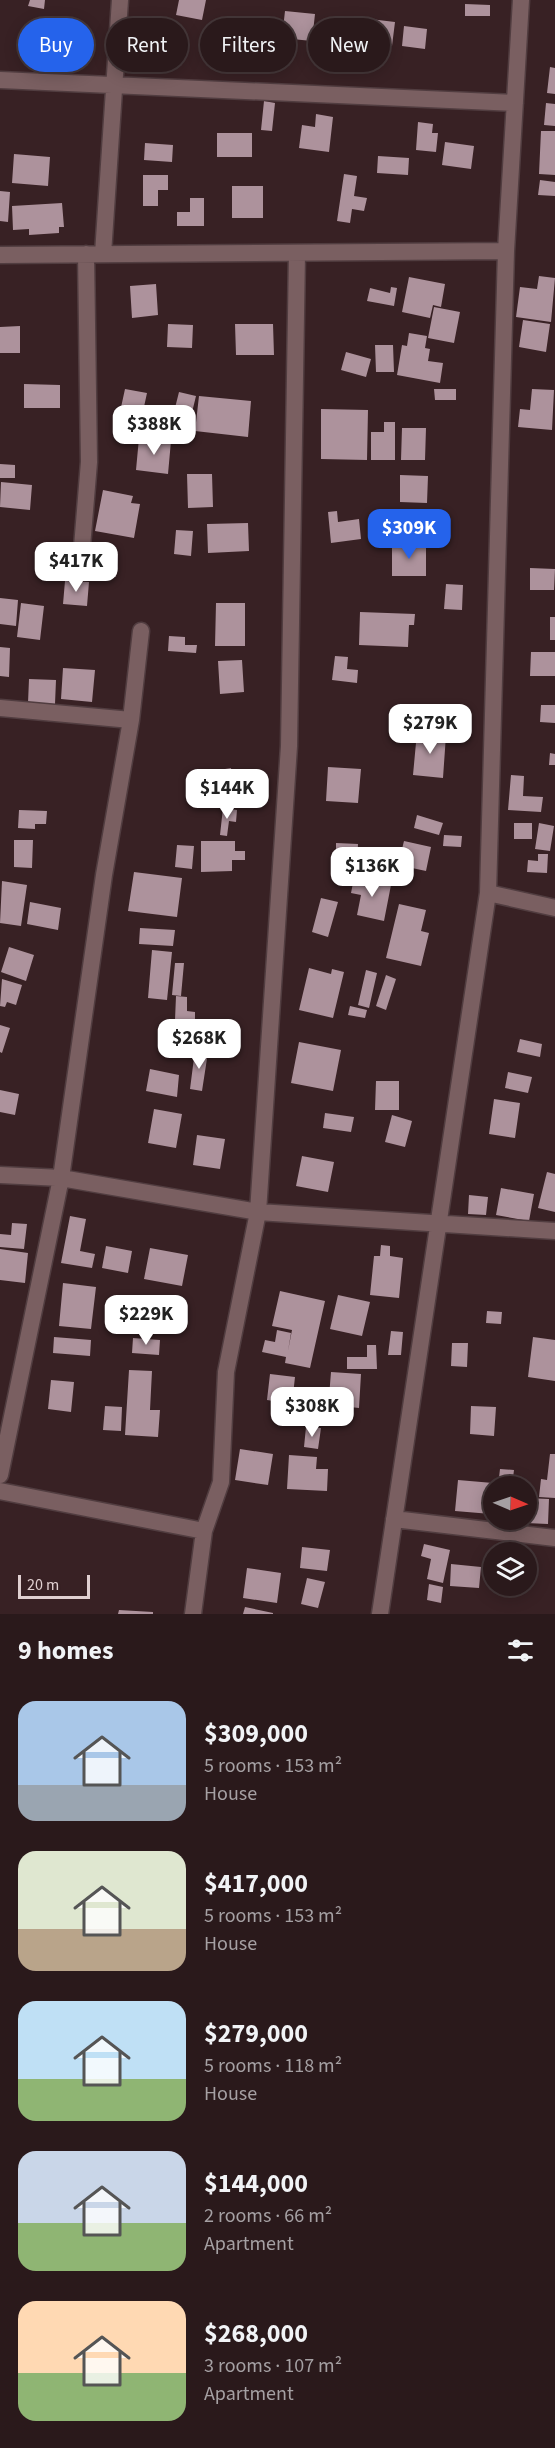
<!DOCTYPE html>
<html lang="en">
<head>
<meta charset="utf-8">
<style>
  body { margin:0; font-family:"Source Sans 3",sans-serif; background:#322224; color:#f1f3f6; height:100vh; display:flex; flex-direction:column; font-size:22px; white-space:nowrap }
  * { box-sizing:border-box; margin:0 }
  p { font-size:20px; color:#a5a0a3 }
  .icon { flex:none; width:33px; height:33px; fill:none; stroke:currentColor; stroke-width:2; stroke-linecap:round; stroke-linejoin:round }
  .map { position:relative; height:1614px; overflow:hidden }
  .drawer { display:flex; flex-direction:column; background:#2a191b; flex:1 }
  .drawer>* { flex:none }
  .guide { position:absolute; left:18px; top:18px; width:519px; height:54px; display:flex; gap:12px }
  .needle { width:39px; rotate:92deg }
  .tools { position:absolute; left:483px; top:1476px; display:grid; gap:12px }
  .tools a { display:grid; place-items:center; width:54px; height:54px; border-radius:50%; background:#2a191b; box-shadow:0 3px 15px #0003,0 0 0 2px #46383a; font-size:30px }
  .scale { position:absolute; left:18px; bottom:15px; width:72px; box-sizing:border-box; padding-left:6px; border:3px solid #e0d0d1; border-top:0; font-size:16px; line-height:21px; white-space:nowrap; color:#e0d0d1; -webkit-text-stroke:4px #382124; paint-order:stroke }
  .price { position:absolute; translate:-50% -51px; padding:0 14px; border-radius:12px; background:#fff; color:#222; font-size:20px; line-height:39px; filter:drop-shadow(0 2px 3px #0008) }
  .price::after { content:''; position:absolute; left:50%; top:36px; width:18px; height:14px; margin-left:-9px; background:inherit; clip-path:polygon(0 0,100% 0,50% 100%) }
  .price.selected { background:#2563eb; color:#fff }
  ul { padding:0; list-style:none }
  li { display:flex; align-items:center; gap:18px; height:150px; padding:0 18px }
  li span { display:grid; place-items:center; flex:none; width:168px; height:120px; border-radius:18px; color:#555 }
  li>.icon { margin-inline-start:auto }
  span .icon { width:72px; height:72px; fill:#fffc; stroke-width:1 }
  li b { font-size:26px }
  h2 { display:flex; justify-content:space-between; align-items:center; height:72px; padding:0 18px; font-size:26px }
  .chip { padding:0 21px; border-radius:27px; background:#2a191b; box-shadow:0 3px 15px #0003,0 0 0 2px #46383a; font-size:21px; line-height:54px }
  .chip.selected { background:#2563eb; color:#fff }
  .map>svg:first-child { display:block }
  .building { fill:#ad929c }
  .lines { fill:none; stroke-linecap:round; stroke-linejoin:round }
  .minor-casing { stroke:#513d40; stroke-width:19 }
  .minor { stroke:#7a5f61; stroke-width:16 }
</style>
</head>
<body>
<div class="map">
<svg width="555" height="1614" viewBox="0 0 555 1614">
  <rect width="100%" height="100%" fill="#382124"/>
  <path class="building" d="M30,0H45L44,9L28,6Z
    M179,0H206L202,20L176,15Z
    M465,4L490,5V16H465Z
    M285,11L315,14L312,41L282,38Z
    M370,19L395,22L392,46L367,43Z
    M60,26L78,28L76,49L58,47Z
    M404,26L427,29L425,49L402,46Z
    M550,67L555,68V94L547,93Z
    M264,101L275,103L272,131L261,130Z
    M546,103L555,104V126L544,125Z
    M316,114L333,117L329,152L299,148L302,125L315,127Z
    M418,122L433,124L432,133H438L436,152L416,150Z
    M541,131H555V175L539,174Z
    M217,133H252V157H217Z
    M445,142L474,146L471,169L442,165Z
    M145,143L173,145L172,162L144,160Z
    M14,154L50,157L48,186L12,183Z
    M378,156L409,158L408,175L377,173Z
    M344,174L357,176L354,196L367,198L364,211L352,209L350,223L337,221Z
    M143,175H168V190H158V206H143Z
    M540,180L555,182V196L538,195Z
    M232,186H263V218H232Z
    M0,191L10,192L8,222L0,221Z
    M190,198H204V226H177V212H190Z
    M62,203L64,227H59V233L29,235V229L13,230L12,206Z
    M539,276L555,278L551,322L516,317L520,287L537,289Z
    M409,277L445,284L441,307L433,305L430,318L402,312Z
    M156,284L158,315L132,318L130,286Z
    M391,287L397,288L394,306L367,301L370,288L390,293Z
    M434,307L460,312L454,343L428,338Z
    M523,320L550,324L546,352L519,347Z
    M168,324L193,325L192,348L167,347Z
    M235,324H273L274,355H236Z
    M20,326V353H0V327Z
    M409,333L427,336L425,348L430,349L428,361L443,363L440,383L397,375L402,345L407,346Z
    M375,345H393L394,372H376Z
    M346,352L371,359L366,377L341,370Z
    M24,384L60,385V408H24Z
    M125,389L147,393L142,416L120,412Z
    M434,389H456V400H435Z
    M532,389L554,390L552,430L518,427L520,409L530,410Z
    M179,392L196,396L187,433L170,428Z
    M199,396L251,401L248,437L195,431Z
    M321,409L368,410L367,460L321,459Z
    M384,422H395V460H371V432H384Z
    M402,428H426L425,460H401Z
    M139,438L171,441L168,474L136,470Z
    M0,464L15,465V478H0Z
    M187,474H212L213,507L188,508Z
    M400,475L428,476L427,503L400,502Z
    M1,482L32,485L30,510L0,507Z
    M103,490L133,496L131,503L140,504L134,538L95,531Z
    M337,511L338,522L359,519L361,539L331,543L328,512Z
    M248,523L249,551L208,553L207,524Z
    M176,530L193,531L191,556L174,554Z
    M426,543V576H392V544Z
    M97,552L118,554L116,577L94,574Z
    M530,568L555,569L554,590H530Z
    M65,581L89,582L87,606L63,604Z
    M446,584L463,585L462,610L444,609Z
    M0,598L18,600L16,626L0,624Z
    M21,603L44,606L40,640L17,637Z
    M216,603H245V646H215Z
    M360,612L415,614L414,625H409L408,647L359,645Z
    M550,617H555V640H550Z
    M169,636L185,637V645H197L196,653L168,651Z
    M0,647L10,648L9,677L0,676Z
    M531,652H555V676H530Z
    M335,656L348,657L347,669L358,670L357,683L332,680Z
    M242,660L244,692L220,694L218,661Z
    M63,668L95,670L92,702L61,699Z
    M29,679L56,680L55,704L28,703Z
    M541,705H555V723L540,722Z
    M417,732L446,735L443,778L413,775Z
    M550,753L555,754V765H549Z
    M328,767L361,769L358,803L326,801Z
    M231,768L234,796L211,799L208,777L220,776L219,770Z
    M511,775L524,776L523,796L543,797L541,812L508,810Z
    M223,808L237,810L236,822L229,821L227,836L220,835Z
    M19,810L47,811L46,824H35V829L18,828Z
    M417,815L443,823L439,835L414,828Z
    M514,823H532V839H514Z
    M539,823L554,826L550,851L535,849Z
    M444,835L462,836L461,847L443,846Z
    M14,840H33L32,868L14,867Z
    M201,841H235V851H245V860H232V871L201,872Z
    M404,841L431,847L426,871L398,865Z
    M336,843L358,844L357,865H336Z
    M177,845L194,846L192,869L175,867Z
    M538,854H548L547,873L527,872L528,860L538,861Z
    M134,872L182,878L177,917L128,911Z
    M354,878L391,885L384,921L357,915L361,895L351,893Z
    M2,881L27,885L21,926L0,923Z
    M321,898L338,902L328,937L312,932Z
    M30,902L61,908L58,930L27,924Z
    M399,904L426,910L421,931L429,933L421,966L386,958Z
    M140,928L175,930L173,946L139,944Z
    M9,947L34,955L26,981L1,972Z
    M152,950L172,952L167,1000L148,998Z
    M175,963H184L181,996L172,995Z
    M309,968L331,974L332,969L344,972L333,1018L299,1010Z
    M366,970L377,973L369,1008L358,1005Z
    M386,975L396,979L386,1010L376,1006Z
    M2,979L22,985L16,1005L7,1002L5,1007L0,1006Z
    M176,996L187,997V1011L195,1012V1021L175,1020Z
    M350,1006L367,1010L365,1018L348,1015Z
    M0,1025L10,1028L2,1053L0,1052Z
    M520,1039L542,1044L540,1057L517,1052Z
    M299,1042L341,1050L333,1091L291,1083Z
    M195,1050L208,1052L202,1091L190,1089Z
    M150,1069L179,1075L177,1097L146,1091Z
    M508,1072L532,1077L528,1093L505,1088Z
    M376,1081H399V1110H375Z
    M0,1090L19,1094L15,1115L0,1112Z
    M494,1099L520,1103L515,1138L489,1134Z
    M154,1109L182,1114L176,1148L148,1143Z
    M325,1113L354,1117L351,1132L323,1128Z
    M392,1115L412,1121L405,1147L385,1142Z
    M197,1135L225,1139L220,1169L193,1165Z
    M302,1156L334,1162L328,1192L296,1186Z
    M547,1172L555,1174V1212L538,1208Z
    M501,1188L534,1194L529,1221L496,1215Z
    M469,1195L488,1197L486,1215L468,1214Z
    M70,1216L86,1219L80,1251L95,1254L92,1268L61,1263Z
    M12,1223L27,1224L24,1249L0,1247V1234L11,1235Z
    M381,1245L390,1246V1256L403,1258L399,1298L370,1295L374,1256H380Z
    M106,1246L132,1251L128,1273L102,1268Z
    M150,1248L188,1255L182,1286L144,1279Z
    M0,1249L28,1253L25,1283L0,1280Z
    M63,1283L96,1287L91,1329L59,1326Z
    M280,1291L325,1301L310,1368L285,1363L286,1357L262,1352L265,1340L275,1342L277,1330L291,1333L288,1351L292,1330L272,1326Z
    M338,1295L370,1302L362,1336L330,1329Z
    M487,1311L502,1312L501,1324L486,1323Z
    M391,1331L403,1332L401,1355H388Z
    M54,1337L91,1340L90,1356L53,1353Z
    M533,1337L555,1340V1381L528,1377Z
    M133,1338L160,1340L159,1355L132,1353Z
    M452,1343H468L467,1367L451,1366Z
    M367,1345H376L377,1369H347V1357H367Z
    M129,1370L152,1371L150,1410H160L158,1437L125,1435Z
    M331,1372L361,1374L359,1408L340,1406L341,1397H329Z
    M270,1374L295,1377L292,1404L267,1400Z
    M51,1380L74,1382L71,1412L48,1409Z
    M105,1406L122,1407L121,1431L103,1430Z
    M471,1406L496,1407L494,1436L470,1434Z
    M306,1427L321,1428L318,1449L304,1447Z
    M240,1449L273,1454L268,1485L235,1480Z
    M550,1454H555V1498L539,1497L541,1479L547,1480Z
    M289,1455L317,1457L316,1469H328L327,1491L287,1489Z
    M500,1469L514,1470L512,1486H498Z
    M458,1480L493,1483L491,1514L455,1511Z
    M527,1498L549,1499L548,1524L526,1523Z
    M424,1544L450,1550L443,1583L427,1579L431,1559L421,1556Z
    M302,1547L330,1550L327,1571L300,1568Z
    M451,1564L481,1567L479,1588L450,1586Z
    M247,1568L281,1573L277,1603L243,1598Z
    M307,1578L325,1582L318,1608L301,1604Z
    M429,1584L443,1587L441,1603L427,1600Z
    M245,1607L273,1613V1614H243Z
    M119,1610L153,1612V1614H118Z"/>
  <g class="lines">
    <defs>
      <path id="minor" d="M0,80L515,103
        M103,254L120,0
        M0,255L506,251
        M81,559L89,462L86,254
        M0,708L131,720
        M488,893L555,908
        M0,1175L61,1178L258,1212L555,1231
        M0,1475L61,1178L104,875L131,720L141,631
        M0,1491L204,1531
        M394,1519L555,1538
        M193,1614L204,1531L221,1482L226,1372L258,1212L289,746L297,253
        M380,1614L488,893L506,251L521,0"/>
    </defs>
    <use href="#minor" class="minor-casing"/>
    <use href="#minor" class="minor"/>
  </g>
</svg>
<div class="tools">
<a><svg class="needle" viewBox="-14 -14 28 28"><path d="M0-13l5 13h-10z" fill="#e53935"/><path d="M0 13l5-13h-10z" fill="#a5a0a3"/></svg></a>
<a><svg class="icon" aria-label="layers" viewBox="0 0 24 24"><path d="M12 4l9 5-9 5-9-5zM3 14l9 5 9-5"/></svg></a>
</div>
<div class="scale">20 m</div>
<b class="price" style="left:154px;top:456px">$388K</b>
<b class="price selected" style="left:409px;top:560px">$309K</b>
<b class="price" style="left:76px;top:593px">$417K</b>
<b class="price" style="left:430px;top:755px">$279K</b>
<b class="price" style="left:227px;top:820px">$144K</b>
<b class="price" style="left:372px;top:898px">$136K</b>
<b class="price" style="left:199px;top:1070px">$268K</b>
<b class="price" style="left:146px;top:1346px">$229K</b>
<b class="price" style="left:312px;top:1438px">$308K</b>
<div class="guide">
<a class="chip selected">Buy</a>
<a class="chip">Rent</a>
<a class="chip">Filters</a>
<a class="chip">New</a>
</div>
</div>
<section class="drawer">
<h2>9 homes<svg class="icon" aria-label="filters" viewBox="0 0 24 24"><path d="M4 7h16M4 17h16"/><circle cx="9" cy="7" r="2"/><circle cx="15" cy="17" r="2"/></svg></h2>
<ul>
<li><span style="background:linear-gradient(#a9c7e8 70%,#9aa5b1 0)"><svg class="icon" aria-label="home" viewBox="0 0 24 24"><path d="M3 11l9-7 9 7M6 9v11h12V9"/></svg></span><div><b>$309,000</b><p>5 rooms · 153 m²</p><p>House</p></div></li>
<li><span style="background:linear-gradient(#dfe7d0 65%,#b9a48a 0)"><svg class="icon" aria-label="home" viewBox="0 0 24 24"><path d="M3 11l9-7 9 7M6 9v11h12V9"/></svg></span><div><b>$417,000</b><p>5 rooms · 153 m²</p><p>House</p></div></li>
<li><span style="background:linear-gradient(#bfe0f5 65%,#8fb573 0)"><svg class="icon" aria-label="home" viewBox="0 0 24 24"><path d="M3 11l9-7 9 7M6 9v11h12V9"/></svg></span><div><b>$279,000</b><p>5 rooms · 118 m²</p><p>House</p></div></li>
<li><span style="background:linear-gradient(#c9d6e8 60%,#8fb573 0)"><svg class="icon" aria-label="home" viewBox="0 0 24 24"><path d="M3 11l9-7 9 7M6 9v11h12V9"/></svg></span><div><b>$144,000</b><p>2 rooms · 66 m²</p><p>Apartment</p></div></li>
<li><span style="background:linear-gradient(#ffd9b3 60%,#8fb573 0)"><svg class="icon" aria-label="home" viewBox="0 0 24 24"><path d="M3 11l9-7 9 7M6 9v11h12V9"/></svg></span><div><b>$268,000</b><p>3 rooms · 107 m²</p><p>Apartment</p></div></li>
</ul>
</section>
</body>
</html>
